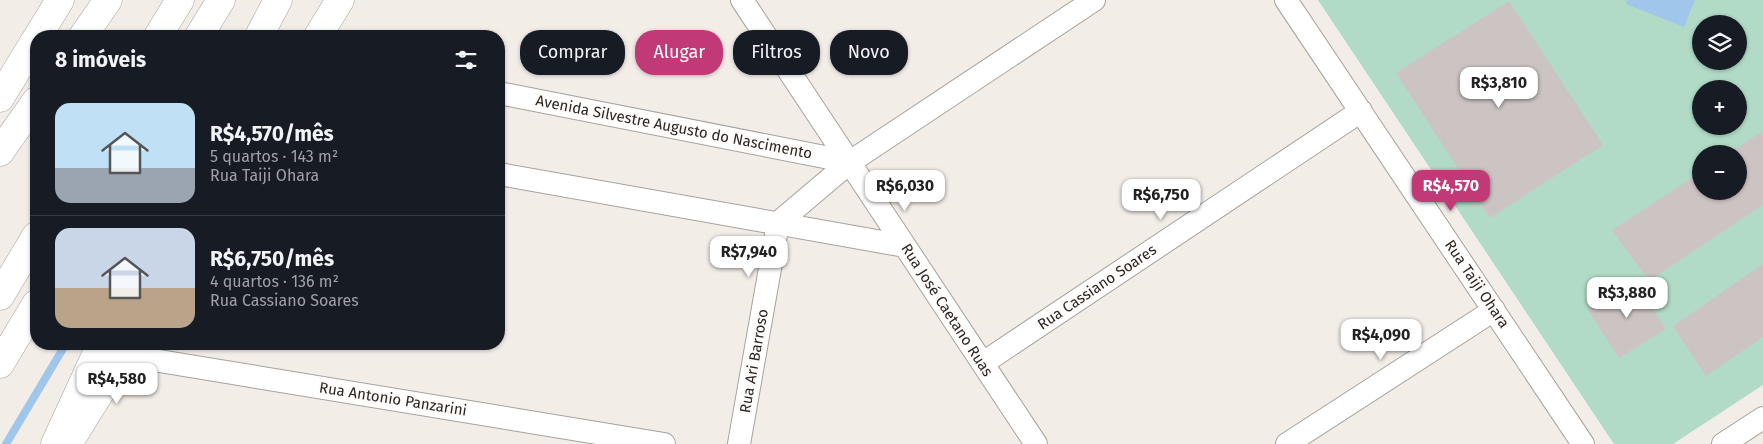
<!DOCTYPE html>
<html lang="pt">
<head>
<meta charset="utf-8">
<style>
  body { margin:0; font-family:"Fira Sans",sans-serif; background:#20242c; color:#f1f3f6; height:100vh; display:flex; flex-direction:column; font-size:19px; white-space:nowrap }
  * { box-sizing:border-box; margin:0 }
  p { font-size:16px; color:#9ea1a6 }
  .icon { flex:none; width:28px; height:28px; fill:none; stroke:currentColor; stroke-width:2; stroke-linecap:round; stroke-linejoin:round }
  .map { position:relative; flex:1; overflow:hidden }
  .drawer { position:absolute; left:30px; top:30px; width:475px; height:320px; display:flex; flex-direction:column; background:#171b24; border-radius:20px; box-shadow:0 1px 4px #0004 }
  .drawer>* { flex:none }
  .banner { position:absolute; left:520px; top:30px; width:475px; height:45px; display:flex; gap:10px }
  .tools { position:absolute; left:1692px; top:15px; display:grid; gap:10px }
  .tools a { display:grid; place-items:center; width:55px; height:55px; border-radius:50%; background:#171b24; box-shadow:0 1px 4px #0004; font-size:25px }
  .price { position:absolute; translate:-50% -42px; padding:0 11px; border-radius:10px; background:#fff; color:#222; font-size:16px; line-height:32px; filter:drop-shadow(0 1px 2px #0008) }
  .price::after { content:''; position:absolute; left:50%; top:30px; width:15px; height:11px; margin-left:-8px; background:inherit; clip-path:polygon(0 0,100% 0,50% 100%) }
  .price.selected { background:#c13976; color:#fff }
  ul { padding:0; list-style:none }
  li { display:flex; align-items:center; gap:15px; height:125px; padding:0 25px }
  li+li { border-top:1px solid #363941 }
  li span { display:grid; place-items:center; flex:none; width:140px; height:100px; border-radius:15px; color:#555 }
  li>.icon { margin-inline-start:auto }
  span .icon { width:60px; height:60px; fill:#fffc; stroke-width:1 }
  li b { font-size:21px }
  h2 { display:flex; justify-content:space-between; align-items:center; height:60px; padding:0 25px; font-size:21px }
  .pill { padding:0 18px; border-radius:20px; background:#171b24; box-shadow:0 1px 4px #0004; font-size:18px; line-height:45px }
  .pill.selected { background:#c13976; color:#fff }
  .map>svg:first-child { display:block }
  .green { fill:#b1dbc6; fill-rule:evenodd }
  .water { fill:#a0c6eb }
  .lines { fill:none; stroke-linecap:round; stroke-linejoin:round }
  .stream { stroke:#a0c6eb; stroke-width:8 }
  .building { fill:#ccc4c3 }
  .street-casing { stroke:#a7a19c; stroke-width:24 }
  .secondary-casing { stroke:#a7a19c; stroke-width:29 }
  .primary-casing { stroke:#a7a19c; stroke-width:29 }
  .street { stroke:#fff; stroke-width:22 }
  .secondary { stroke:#fff; stroke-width:28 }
  .primary { stroke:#fff; stroke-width:28 }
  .labels { text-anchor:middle; stroke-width:4.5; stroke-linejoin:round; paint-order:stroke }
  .street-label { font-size:15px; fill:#292625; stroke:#fffbf8 }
</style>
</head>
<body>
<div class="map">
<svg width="1763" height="444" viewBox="0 0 1763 444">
  <rect width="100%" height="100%" fill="#f3ede8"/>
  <path class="green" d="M1318,0H1763V385L1673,444H1614ZM1701,24H1739V61H1701ZM1701,89H1739V126H1701ZM1701,154H1739V191H1701Z"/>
  <path class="water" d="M1628,0H1695L1684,27L1626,4Z"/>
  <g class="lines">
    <path class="stream" d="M6,444L64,347"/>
  </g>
  <path class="building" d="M1509,1L1603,145L1490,218L1396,73Z
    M1763,131V205L1649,281L1612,230L1701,172V191H1739V154H1728Z
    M1763,264V337L1706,376L1673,326Z
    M1634,280L1666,329L1619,358L1588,310Z"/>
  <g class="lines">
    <defs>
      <path id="street" d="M742,0L1036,444
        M1286,0L1583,444
        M499,93L850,162
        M499,174L905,246
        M123,355L664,444
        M983,363L1361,111
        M739,444L778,223L850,162L1094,0
        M1287,444L1494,310
        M1723,444L1763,418"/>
      <path id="secondary" d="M38,36L60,0
        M318,36L340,0
        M0,98L36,39
        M68,444L130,344"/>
      <path id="primary" d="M83,36L108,0
        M158,36L180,0
        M199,36L221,0
        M259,36L278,0
        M0,152L36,101
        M0,296L36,236
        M0,364L36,304
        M55,444L101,344"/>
    </defs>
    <use href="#street" class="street-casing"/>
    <use href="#secondary" class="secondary-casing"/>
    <use href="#primary" class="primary-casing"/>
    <use href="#street" class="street"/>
    <use href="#secondary" class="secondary"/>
    <use href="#primary" class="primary"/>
  </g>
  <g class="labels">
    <g class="street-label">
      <text transform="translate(674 127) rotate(11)" y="5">Avenida Silvestre Augusto do Nascimento</text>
      <text transform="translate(1477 284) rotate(56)" y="5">Rua Taiji Ohara</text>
      <text transform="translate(1097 287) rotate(-34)" y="5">Rua Cassiano Soares</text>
      <text transform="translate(947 310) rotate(57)" y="5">Rua José Caetano Ruas</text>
      <text transform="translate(754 361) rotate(-80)" y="5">Rua Ari Barroso</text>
      <text transform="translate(393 399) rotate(9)" y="5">Rua Antonio Panzarini</text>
    </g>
  </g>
</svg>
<div class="tools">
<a><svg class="icon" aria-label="layers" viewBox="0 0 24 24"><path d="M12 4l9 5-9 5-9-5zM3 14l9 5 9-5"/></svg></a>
<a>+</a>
<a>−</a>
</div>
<b class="price" style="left:1499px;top:109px">R$3,810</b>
<b class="price" style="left:905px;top:212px">R$6,030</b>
<b class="price selected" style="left:1451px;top:212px">R$4,570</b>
<b class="price" style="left:1161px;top:221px">R$6,750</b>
<b class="price" style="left:749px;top:278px">R$7,940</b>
<b class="price" style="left:1627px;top:319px">R$3,880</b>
<b class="price" style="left:1381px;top:361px">R$4,090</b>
<b class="price" style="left:117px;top:405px">R$4,580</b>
<div class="banner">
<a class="pill">Comprar</a>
<a class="pill selected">Alugar</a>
<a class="pill">Filtros</a>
<a class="pill">Novo</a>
</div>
<section class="drawer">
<h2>8 imóveis<svg class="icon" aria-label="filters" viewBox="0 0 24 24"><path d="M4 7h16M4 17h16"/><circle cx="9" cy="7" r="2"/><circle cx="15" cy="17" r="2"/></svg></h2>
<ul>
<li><span style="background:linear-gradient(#bfe0f5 65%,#9aa5b1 0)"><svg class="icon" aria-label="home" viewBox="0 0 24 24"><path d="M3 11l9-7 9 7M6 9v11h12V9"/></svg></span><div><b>R$4,570/mês</b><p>5 quartos · 143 m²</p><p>Rua Taiji Ohara</p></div></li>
<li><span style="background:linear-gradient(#c9d6e8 60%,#b9a48a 0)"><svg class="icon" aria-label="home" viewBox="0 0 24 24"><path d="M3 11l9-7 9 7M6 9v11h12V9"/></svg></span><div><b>R$6,750/mês</b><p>4 quartos · 136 m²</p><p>Rua Cassiano Soares</p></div></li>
</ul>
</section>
</div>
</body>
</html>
